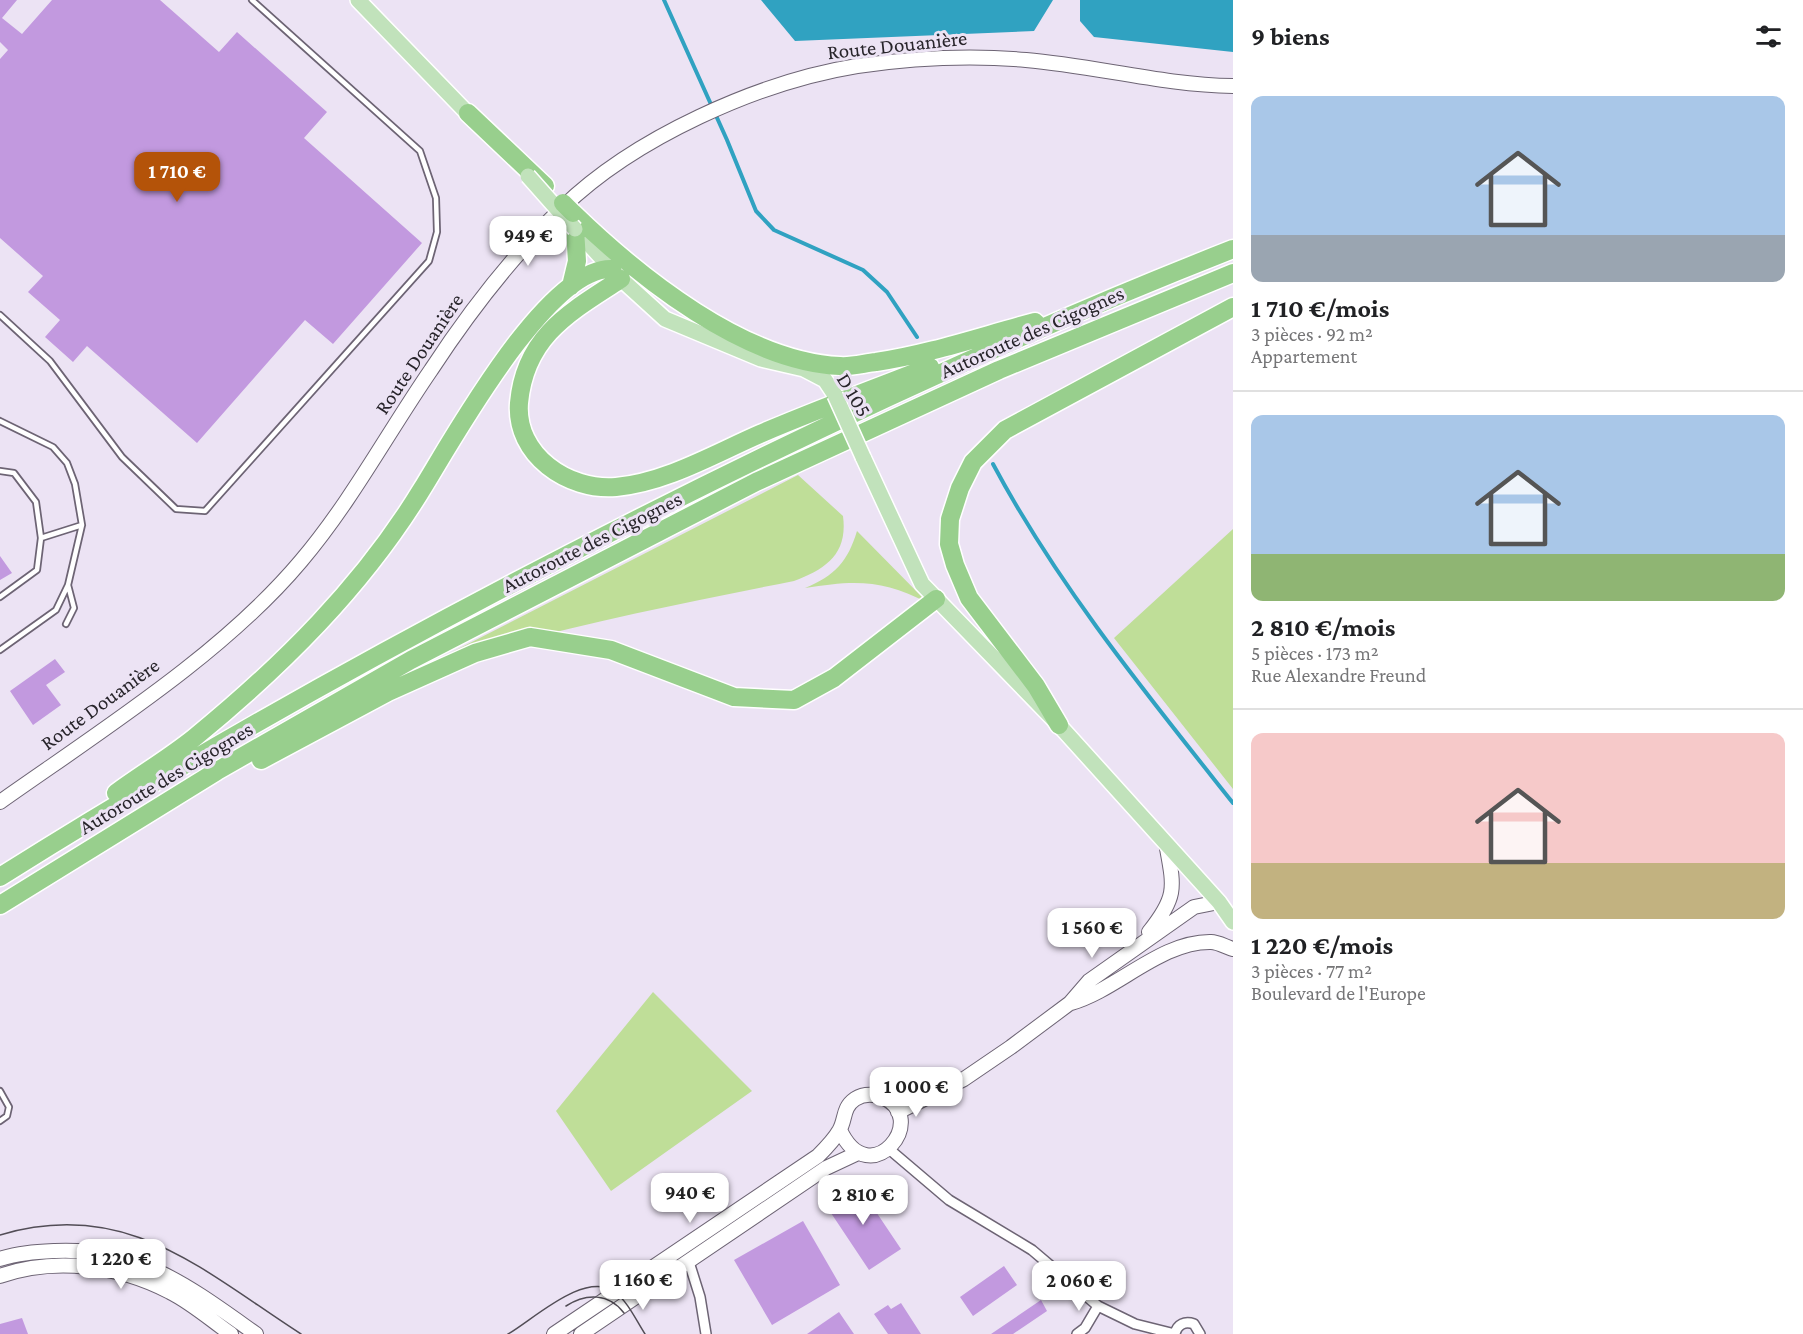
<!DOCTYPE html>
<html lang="fr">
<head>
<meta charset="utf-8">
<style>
  body { margin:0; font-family:"Crimson Pro",serif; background:#f2f2f2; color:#202124; height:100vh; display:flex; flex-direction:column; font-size:22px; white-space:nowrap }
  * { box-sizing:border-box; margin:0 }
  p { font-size:20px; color:#757577 }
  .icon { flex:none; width:33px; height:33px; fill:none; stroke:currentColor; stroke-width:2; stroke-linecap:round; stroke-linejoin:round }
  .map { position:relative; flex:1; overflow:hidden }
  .panel { display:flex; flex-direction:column; background:#fff; width:570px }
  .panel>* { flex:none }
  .price { position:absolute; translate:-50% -51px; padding:0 14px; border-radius:12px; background:#fff; color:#222; font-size:20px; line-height:39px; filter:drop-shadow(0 2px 3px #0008) }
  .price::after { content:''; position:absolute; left:50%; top:36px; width:18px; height:14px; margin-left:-9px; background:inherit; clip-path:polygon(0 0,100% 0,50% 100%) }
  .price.selected { background:#b45309; color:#fff }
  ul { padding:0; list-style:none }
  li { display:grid; align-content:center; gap:12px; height:318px; padding:0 18px }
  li+li { border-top:2px solid #e0e0e0 }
  li span { display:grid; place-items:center; height:186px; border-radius:12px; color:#555 }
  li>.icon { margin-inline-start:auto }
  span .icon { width:108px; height:108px; fill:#fffc; stroke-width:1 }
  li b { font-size:26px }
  h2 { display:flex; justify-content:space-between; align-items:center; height:72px; padding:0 18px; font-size:26px }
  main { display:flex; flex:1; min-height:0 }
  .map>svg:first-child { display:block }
  .green { fill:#bfde98 }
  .water { fill:#30a2c1 }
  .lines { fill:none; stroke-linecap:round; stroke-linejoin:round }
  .stream { stroke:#30a2c1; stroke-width:4 }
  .building { fill:#c299df }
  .lane-casing { stroke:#6d6474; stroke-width:8 }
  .street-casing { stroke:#6d6474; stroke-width:12 }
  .secondary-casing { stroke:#6d6474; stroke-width:16 }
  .primary-casing { stroke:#fff; stroke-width:18 }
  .highway-casing { stroke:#fff; stroke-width:21 }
  .lane { stroke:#fff; stroke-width:4.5 }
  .street { stroke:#fff; stroke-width:9 }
  .secondary { stroke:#fff; stroke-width:14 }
  .primary { stroke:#c1e2bb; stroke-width:15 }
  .highway { stroke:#98cf8d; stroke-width:18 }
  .tram { stroke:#524d56; stroke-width:1.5 }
  .primary-bridge-casing { stroke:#fff; stroke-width:18; stroke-linecap:butt }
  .highway-bridge-casing { stroke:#fff; stroke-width:21; stroke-linecap:butt }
  .primary-bridge { stroke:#c1e2bb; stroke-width:15 }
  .highway-bridge { stroke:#98cf8d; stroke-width:18 }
  .labels { text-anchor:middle; stroke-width:6; stroke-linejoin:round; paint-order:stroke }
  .street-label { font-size:21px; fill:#28252b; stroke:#ece3f4 }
</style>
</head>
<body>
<main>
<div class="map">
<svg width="1233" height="1334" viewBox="0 0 1233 1334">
  <rect width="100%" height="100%" fill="#ece3f4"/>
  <path class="green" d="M798,475L843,516C848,554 826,569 794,581C666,606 539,632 415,671Z
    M1233,529V789L1114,638Z
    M857,531L928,603C883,579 854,580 805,588C835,576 848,561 857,531Z
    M653,992L752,1091L611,1191L556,1111Z"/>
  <path class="water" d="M761,0H1053L1034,31L795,41Z
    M1080,0H1233V52L1094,37L1080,21Z"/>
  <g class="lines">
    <path class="stream" d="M664,0L727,140L756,211L774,230L863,270L887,292L917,337
      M993,464C1058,586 1148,696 1233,803"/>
  </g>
  <path class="building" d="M0,0H17L2,18L22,34L52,0H160L219,52L237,32L327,112L304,138L422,243L333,344L305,320L197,443L87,346L73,362L45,337L60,320L28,292L43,276L0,238V59L8,50L0,42Z
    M0,556L12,573L0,580Z
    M55,659L65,672L46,685L61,705L33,725L10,691Z
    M856,1182L901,1249L869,1270L825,1204Z
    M803,1221L840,1285L772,1325L734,1260Z
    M1004,1266L1017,1285L973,1316L960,1297Z
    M1041,1300L1047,1311L1013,1334H991Z
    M901,1303L921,1334H888L874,1314L888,1305L891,1309Z
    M839,1312L854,1334H807Z
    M22,1318L28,1334H0V1324Z"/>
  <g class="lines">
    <defs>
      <path id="lane" d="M0,315L50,361L122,457L176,509L205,511L429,261L437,232L436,198L420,151L252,0
        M0,421L53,447L67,463L75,484L82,525L68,585L74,608L66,624
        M0,471L14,473L36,502L41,538L37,570L0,597
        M41,538L82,525
        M0,650L56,610L68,585
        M0,1091L9,1107L7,1116L0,1121"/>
      <path id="street" d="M889,1149L949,1200L1032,1250L1098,1306L1135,1324L1175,1334
        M689,1262L700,1297L706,1334
        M1077,1334L1085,1328L1098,1306
        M1175,1334C1177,1324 1185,1321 1194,1324L1200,1334"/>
      <path id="secondary" d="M0,802C99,732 223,654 301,561C351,502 387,434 431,370C469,312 512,256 562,208C634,138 758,82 857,66C913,58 970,55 1026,60C1096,66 1163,85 1233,86
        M1149,932C1178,896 1174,887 1166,843
        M1071,1003C1117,990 1161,941 1211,942C1218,942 1226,947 1233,949
        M898,1112L964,1079L1011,1047L1070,1003L1089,981L1194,907L1219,902
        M0,1259C17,1253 37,1252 55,1251C139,1247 191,1288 256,1334
        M0,1276C54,1257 119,1265 170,1292C192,1303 211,1320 231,1334
        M554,1334L818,1156C825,1149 834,1140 839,1131C846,1120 842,1108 855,1099C863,1094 873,1094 882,1097C932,1117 870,1195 840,1130
        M581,1334L826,1168L858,1153"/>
      <path id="primary" d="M358,0L475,121
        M575,229L621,279L665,319L761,359L804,369L825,380L835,395
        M863,457L922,584L1059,725L1219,902L1233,922"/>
      <path id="highway" d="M468,113L545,186
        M573,213C639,277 745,362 840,366C852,367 865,363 876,362C930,354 982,336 1035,322
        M621,279C570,312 525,336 519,403C515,455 568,491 616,487C667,482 714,454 760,434C816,410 873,389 930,367
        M571,286L577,261L575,229
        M1059,725L1036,686L969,598L955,565L949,544L950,519L960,488L973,462L1005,430L1233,307
        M261,760L388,692L475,653L530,637L611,650L734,697L794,700L834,678L936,599
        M116,793C142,774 169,758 194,738C282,666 363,586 422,489C453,439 548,266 612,269
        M0,877C185,760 375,654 569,554C786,442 1006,338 1233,249
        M0,905L217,771L411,660L756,482L999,370L1233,273"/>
    </defs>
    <use href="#lane" class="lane-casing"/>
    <use href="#street" class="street-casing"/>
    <use href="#secondary" class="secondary-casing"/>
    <use href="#primary" class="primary-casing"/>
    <use href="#highway" class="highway-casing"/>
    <use href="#lane" class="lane"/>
    <use href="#street" class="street"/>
    <use href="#secondary" class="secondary"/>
    <use href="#primary" class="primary"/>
    <use href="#highway" class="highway"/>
    <path class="tram" d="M0,1235C127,1197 203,1271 301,1334
      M566,1306C586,1293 609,1293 624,1313
      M508,1334C534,1319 585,1270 615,1292C628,1302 636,1320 645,1334"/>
    <defs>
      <path id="primary-bridge" d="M528,176L575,229
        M835,395L863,457"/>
      <path id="highway-bridge" d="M563,203L573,213"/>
    </defs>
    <use href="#primary-bridge" class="primary-bridge-casing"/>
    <use href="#highway-bridge" class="highway-bridge-casing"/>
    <use href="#primary-bridge" class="primary-bridge"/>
    <use href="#highway-bridge" class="highway-bridge"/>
  </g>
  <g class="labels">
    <g class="street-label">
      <text transform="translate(897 45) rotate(-6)" y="7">Route Douanière</text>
      <text transform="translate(1032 332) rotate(-24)" y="7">Autoroute des Cigognes</text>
      <text transform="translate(419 354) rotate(-56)" y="7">Route Douanière</text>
      <text transform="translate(854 395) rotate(59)" y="7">D 105</text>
      <text transform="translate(592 542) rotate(-27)" y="7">Autoroute des Cigognes</text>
      <text transform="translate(100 704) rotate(-36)" y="7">Route Douanière</text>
      <text transform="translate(166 778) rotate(-31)" y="7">Autoroute des Cigognes</text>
    </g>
  </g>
</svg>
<b class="price selected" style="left:177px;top:203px">1 710 €</b>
<b class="price" style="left:528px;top:267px">949 €</b>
<b class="price" style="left:1092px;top:959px">1 560 €</b>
<b class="price" style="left:916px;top:1118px">1 000 €</b>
<b class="price" style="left:690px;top:1224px">940 €</b>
<b class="price" style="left:863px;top:1226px">2 810 €</b>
<b class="price" style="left:121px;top:1290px">1 220 €</b>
<b class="price" style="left:643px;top:1311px">1 160 €</b>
<b class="price" style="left:1079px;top:1312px">2 060 €</b>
</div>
<section class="panel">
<h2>9 biens<svg class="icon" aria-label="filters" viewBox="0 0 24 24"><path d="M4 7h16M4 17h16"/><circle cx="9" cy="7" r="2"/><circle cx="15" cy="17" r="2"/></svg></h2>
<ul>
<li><span style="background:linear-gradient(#a9c7e8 75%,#9aa5b1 0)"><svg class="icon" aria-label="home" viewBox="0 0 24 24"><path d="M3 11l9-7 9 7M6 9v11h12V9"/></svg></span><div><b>1 710 €/mois</b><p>3 pièces · 92 m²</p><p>Appartement</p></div></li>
<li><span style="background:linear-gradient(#a9c7e8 75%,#8fb573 0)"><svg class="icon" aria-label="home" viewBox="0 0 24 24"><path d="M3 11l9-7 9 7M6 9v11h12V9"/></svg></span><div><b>2 810 €/mois</b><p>5 pièces · 173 m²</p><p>Rue Alexandre Freund</p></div></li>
<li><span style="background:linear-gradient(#f6c9c9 70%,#c2b280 0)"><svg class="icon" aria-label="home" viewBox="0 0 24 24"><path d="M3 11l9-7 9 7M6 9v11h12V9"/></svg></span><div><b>1 220 €/mois</b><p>3 pièces · 77 m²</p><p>Boulevard de l'Europe</p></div></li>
</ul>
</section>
</main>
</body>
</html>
